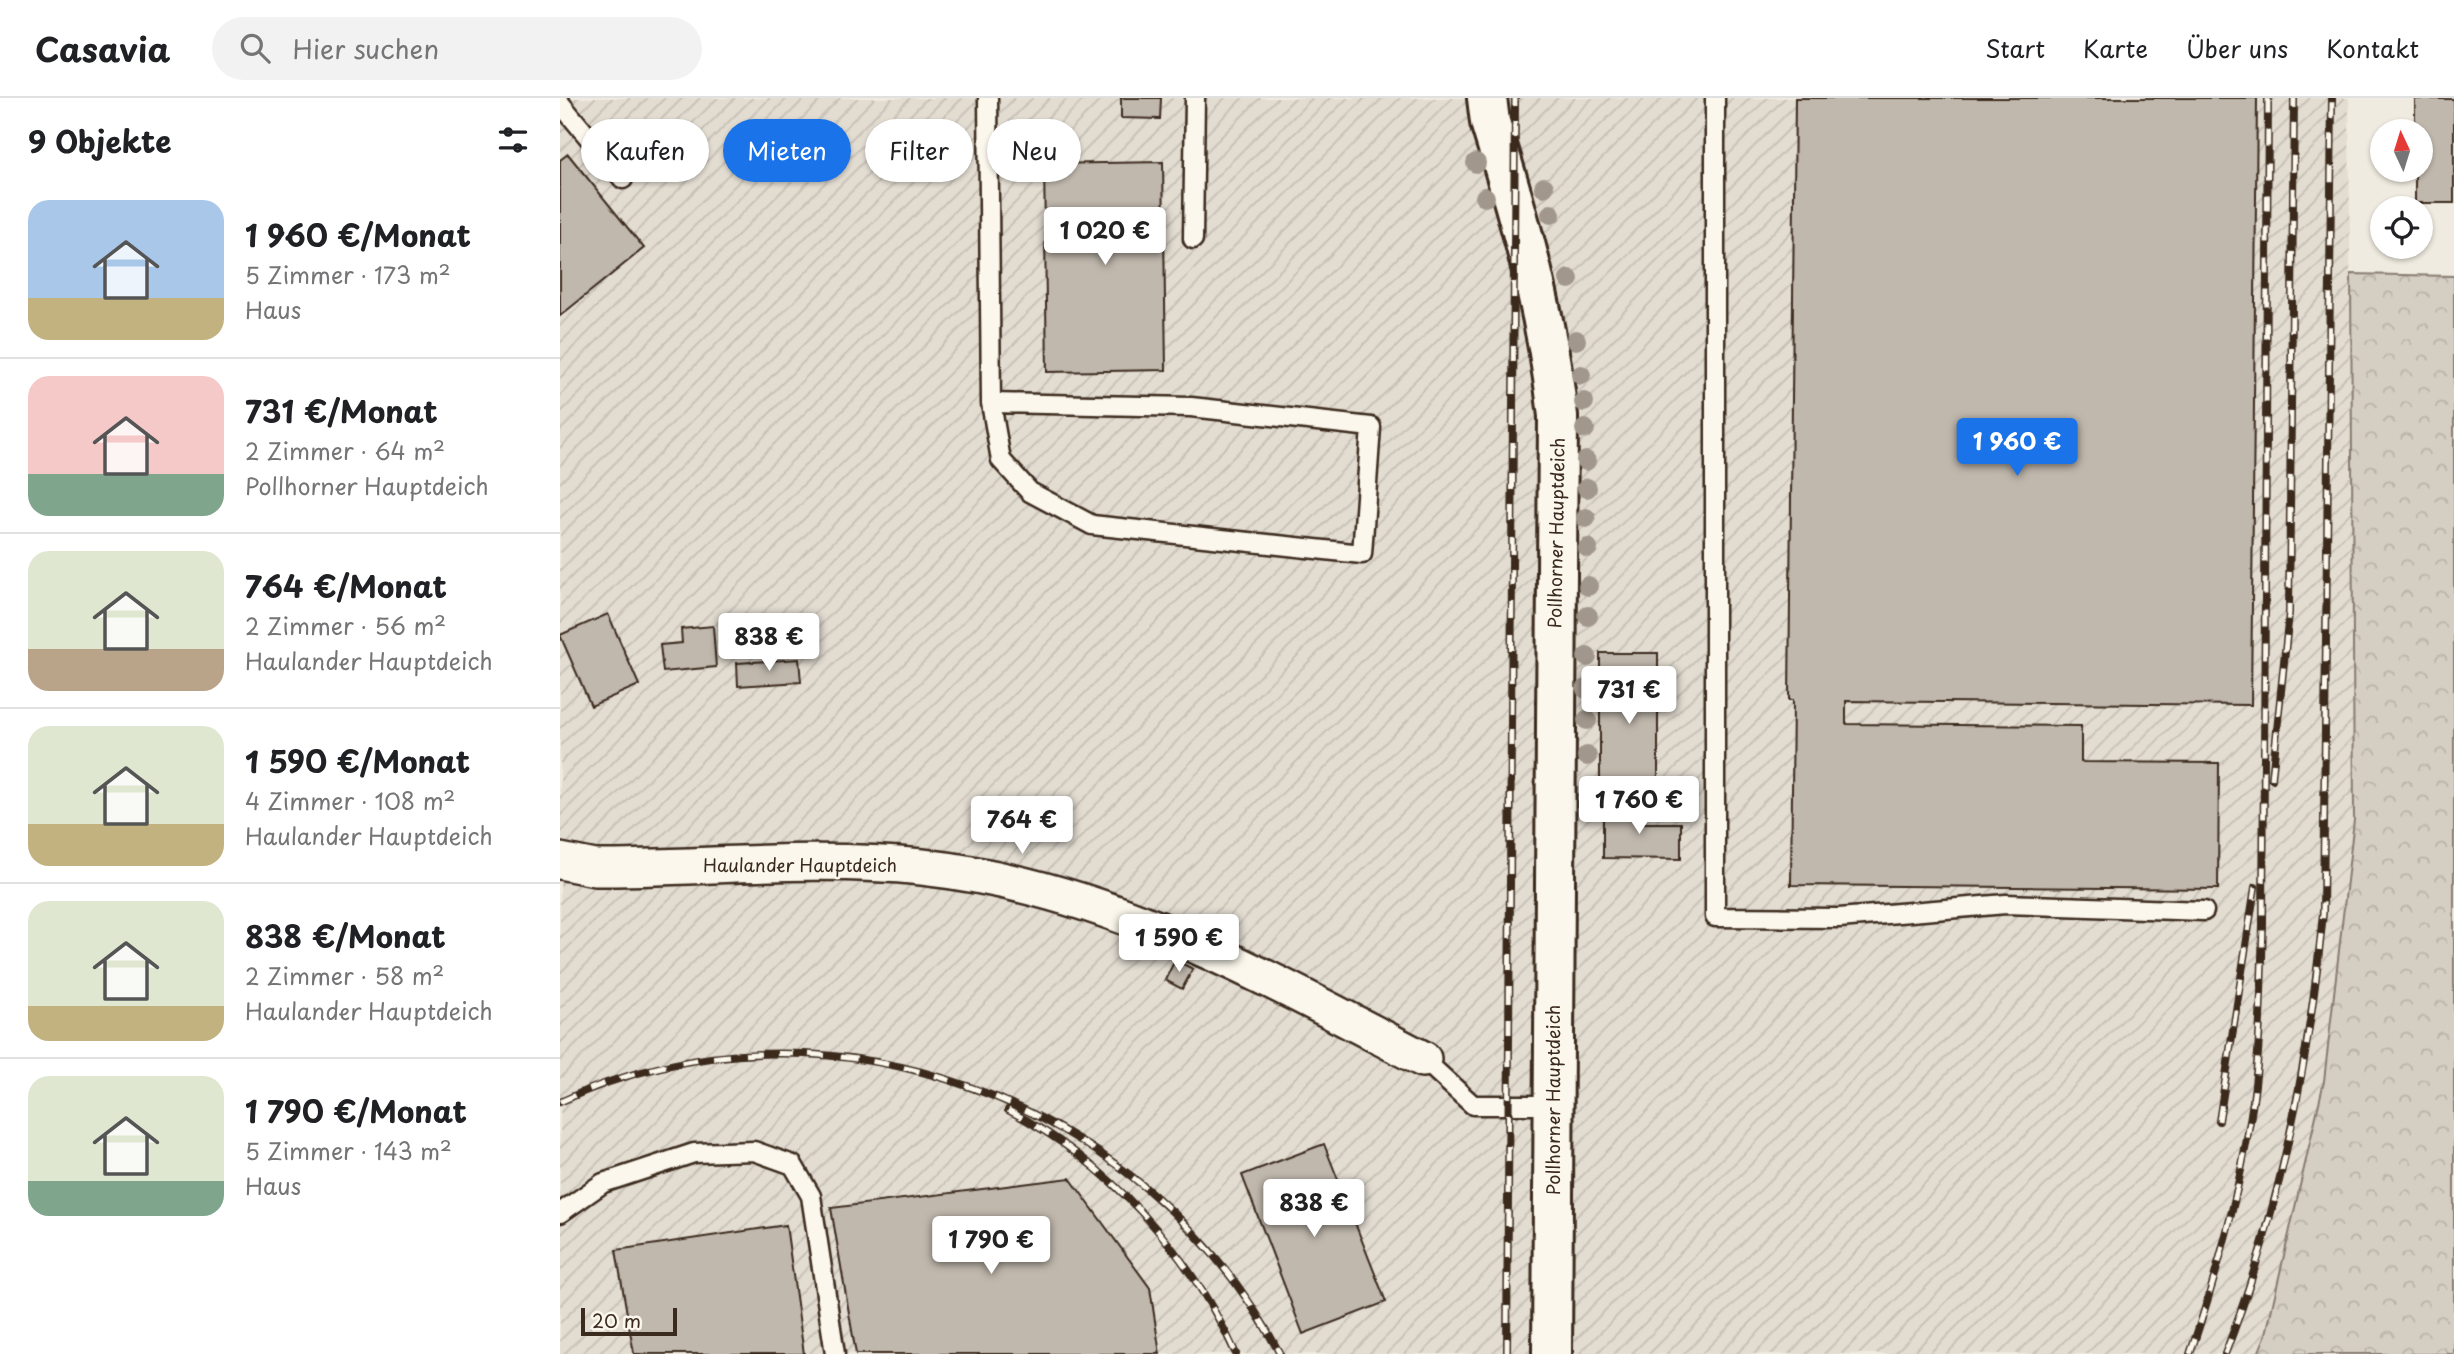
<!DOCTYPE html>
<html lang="de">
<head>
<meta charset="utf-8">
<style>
  body { margin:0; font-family:"Playpen Sans",sans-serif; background:#f2f2f2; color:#202124; height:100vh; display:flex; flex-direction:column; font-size:26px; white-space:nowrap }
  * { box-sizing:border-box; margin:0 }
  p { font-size:23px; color:#757577 }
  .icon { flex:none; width:38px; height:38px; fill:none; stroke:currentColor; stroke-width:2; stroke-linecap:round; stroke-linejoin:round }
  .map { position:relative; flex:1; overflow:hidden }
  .sheet { display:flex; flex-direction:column; background:#fff; width:560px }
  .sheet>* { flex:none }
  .guide { position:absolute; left:21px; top:21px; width:665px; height:63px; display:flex; gap:14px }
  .needle { width:46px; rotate:356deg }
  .tools { position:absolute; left:1810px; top:21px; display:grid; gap:14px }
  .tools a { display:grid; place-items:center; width:63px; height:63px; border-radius:50%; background:#fff; box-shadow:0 2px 5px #0004; font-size:35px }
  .scale { position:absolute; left:21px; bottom:18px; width:96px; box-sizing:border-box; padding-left:7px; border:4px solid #3b2a1e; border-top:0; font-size:19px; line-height:24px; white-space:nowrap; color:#3b2a1e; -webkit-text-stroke:5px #fbf7ec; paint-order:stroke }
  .price { position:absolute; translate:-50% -60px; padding:0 16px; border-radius:7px; background:#fff; color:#222; font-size:23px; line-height:46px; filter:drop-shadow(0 2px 4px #0008) }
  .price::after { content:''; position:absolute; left:50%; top:42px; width:21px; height:16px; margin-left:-10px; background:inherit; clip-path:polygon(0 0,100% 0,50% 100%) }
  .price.selected { background:#1a73e8; color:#fff }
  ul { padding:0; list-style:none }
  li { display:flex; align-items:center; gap:21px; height:175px; padding:0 28px }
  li+li { border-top:2px solid #e0e0e0 }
  li span { display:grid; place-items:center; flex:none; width:196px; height:140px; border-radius:21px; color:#555 }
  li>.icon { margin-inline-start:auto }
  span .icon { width:84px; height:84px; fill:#fffc; stroke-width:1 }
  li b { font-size:30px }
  h2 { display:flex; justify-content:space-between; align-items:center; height:84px; padding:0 28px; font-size:30px }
  .tag { padding:0 24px; border-radius:32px; background:#fff; box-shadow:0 2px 5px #0004; font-size:24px; line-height:63px }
  .tag.selected { background:#1a73e8; color:#fff }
  header { display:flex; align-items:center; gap:42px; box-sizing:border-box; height:98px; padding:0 35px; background:#fff; border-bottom:2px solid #e0e0e0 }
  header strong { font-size:33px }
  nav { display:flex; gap:38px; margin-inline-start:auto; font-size:24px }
  .search { width:490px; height:63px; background:#f2f2f2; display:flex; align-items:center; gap:18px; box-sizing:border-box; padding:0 24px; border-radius:38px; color:#757577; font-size:26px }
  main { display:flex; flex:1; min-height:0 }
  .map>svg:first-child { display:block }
  .industrial { fill:url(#industrial-furrows) }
  .forest { fill:url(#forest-crowns); stroke:#887c70; stroke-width:2 }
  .building { fill:#c0b8ad; stroke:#3b2a1e; stroke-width:2 }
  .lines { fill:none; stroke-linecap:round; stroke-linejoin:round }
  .service-casing { stroke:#3b2a1e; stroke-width:23 }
  .minor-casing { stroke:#3b2a1e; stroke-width:40 }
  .secondary-casing { stroke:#3b2a1e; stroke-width:44 }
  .service { stroke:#fbf7ec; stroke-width:18 }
  .minor { stroke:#fbf7ec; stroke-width:35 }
  .secondary { stroke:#fbf7ec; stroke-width:38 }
  .rail-casing { stroke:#3b2a1e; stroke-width:8 }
  .rail { stroke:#fbf7ec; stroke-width:5; stroke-dasharray:16; stroke-linecap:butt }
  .tree { fill:#a2978c }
  .labels { text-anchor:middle; stroke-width:5; stroke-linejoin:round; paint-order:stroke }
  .street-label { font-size:18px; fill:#3b2a1e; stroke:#fbf7ec }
</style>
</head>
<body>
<header>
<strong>Casavia</strong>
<div class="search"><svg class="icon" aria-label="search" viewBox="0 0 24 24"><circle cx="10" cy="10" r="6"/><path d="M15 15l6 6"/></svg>Hier suchen</div>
<nav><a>Start</a><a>Karte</a><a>Über uns</a><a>Kontakt</a></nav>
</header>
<main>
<section class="sheet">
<h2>9 Objekte<svg class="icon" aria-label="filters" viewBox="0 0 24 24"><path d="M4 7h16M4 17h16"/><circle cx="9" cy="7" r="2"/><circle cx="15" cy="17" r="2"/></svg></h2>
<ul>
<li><span style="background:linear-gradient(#a9c7e8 70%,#c2b280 0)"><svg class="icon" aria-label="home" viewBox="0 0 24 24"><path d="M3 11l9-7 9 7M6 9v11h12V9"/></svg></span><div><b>1 960 €/Monat</b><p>5 Zimmer · 173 m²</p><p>Haus</p></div></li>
<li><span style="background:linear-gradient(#f6c9c9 70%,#7fa58c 0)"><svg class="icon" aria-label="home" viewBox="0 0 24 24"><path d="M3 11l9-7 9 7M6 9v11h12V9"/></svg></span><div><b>731 €/Monat</b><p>2 Zimmer · 64 m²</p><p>Pollhorner Hauptdeich</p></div></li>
<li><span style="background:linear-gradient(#dfe7d0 70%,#b9a48a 0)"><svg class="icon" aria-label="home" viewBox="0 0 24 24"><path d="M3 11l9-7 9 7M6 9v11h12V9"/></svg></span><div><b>764 €/Monat</b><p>2 Zimmer · 56 m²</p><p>Haulander Hauptdeich</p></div></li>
<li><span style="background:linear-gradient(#dfe7d0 70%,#c2b280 0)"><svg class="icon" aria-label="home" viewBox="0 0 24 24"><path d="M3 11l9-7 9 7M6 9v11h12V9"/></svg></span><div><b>1 590 €/Monat</b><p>4 Zimmer · 108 m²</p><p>Haulander Hauptdeich</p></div></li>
<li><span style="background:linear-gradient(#dfe7d0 75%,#c2b280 0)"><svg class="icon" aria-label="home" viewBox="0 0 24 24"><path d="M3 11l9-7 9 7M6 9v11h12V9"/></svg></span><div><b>838 €/Monat</b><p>2 Zimmer · 58 m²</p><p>Haulander Hauptdeich</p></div></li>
<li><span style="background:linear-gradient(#dfe7d0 75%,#7fa58c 0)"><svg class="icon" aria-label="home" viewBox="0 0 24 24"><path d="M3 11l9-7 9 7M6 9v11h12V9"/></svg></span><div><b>1 790 €/Monat</b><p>5 Zimmer · 143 m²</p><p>Haus</p></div></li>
</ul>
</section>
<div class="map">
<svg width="1894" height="1256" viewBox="0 0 1894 1256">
  <defs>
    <pattern id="industrial-furrows" width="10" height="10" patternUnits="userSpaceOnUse" patternTransform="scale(1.75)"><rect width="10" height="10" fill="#e2dcd1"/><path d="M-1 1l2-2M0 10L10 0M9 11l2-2" fill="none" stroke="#c3bdb3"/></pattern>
    <pattern id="forest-crowns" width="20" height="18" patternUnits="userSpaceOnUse" patternTransform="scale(1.75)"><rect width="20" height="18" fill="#d5cec3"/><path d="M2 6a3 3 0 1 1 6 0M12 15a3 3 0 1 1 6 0" fill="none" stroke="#b8b1a7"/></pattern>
  </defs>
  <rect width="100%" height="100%" fill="#f0ebe0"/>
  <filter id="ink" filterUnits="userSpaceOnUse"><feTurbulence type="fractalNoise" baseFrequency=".0143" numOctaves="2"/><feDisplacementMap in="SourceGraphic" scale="14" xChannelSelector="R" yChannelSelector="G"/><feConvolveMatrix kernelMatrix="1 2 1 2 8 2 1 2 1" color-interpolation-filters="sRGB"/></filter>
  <g filter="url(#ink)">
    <path class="industrial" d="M0,0H1789L1794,722L1764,983L1706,1236L1698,1256H0Z"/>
    <path class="forest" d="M1791,176L1894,178V1256H1698L1706,1236L1764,983L1794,722Z"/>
    <path class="building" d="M561,0H601L600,21L561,20Z
      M1235,0H1697L1691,607L1286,603V626L1521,628V664L1659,665L1658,791L1231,787L1233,602H1229Z
      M1855,1H1894V105H1855V72H1860V33H1855Z
      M8,56L84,150L0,218V62Z
      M603,64L606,272L487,274L484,66Z
      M48,516L79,587L31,608L0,537Z
      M153,528L156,569L103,574L100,547L122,545L121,531Z
      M1040,555H1098V700H1040Z
      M239,561L241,584L178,588L177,565Z
      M1043,710H1085L1084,725H1121V761L1043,760Z
      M615,862L633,871L622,891L605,882Z
      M764,1046L826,1204L743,1236L682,1077Z
      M510,1080L590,1190L600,1256H296L271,1110Z
      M226,1127L244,1256H74L56,1152Z"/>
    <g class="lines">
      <defs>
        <path id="service" d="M428,0L431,305L631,309L811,329L802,456L532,427L470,394L441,362L431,305
          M1155,0V819L1279,820L1446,806L1644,813
          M0,5L63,81
          M633,141L635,0
          M863,961L913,1007H994
          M0,1115L43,1085L134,1055L194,1053L233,1067L251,1098L275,1256"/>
        <path id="minor" d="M0,763L35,770C144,770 253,758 362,769C547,789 701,877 863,961"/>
        <path id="secondary" d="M927,0L930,24C960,121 987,217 998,318L992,1256"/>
      </defs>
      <use href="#service" class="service-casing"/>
      <use href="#minor" class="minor-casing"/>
      <use href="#secondary" class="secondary-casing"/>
      <use href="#service" class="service"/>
      <use href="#minor" class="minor"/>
      <use href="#secondary" class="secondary"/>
      <defs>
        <path id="rail" d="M1712,681L1729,515L1734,0
          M0,1004C263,881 587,1002 720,1256
          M448,1012C547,1063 630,1154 676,1256
          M1659,1023L1695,789
          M947,1256L955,0
          M1630,1256C1658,1174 1681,1089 1693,1003C1701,945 1701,886 1703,827L1708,0
          M1665,1256C1720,1114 1749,966 1763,815L1772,0"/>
      </defs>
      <use href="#rail" class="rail-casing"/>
      <use href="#rail" class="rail"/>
    </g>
    <g class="tree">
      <circle cx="916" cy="65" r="10"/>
      <circle cx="984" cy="89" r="10"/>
      <circle cx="925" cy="99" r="10"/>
      <circle cx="991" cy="116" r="10"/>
      <circle cx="1009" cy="181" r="10"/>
      <circle cx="1016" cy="242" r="10"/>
      <circle cx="1021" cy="277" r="10"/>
      <circle cx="1024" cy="304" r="10"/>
      <circle cx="1025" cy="331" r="10"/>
      <circle cx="1026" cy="363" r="10"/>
      <circle cx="1027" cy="390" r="10"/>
      <circle cx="1026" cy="420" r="10"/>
      <circle cx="1028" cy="450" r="10"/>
      <circle cx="1028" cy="488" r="10"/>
      <circle cx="1028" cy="518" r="10"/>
      <circle cx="1027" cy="559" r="10"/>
      <circle cx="1026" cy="591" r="10"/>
      <circle cx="1027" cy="622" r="10"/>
      <circle cx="1027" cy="658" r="10"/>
    </g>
  </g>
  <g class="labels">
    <g class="street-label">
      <text transform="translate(997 435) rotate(-89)" y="6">Pollhorner Hauptdeich</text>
      <text x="240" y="774">Haulander Hauptdeich</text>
      <text transform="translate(994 1002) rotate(-90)" y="6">Pollhorner Hauptdeich</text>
    </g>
  </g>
</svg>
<div class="tools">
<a><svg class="needle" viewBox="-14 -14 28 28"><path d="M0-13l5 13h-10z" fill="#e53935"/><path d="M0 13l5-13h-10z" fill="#757577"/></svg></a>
<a><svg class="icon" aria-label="locate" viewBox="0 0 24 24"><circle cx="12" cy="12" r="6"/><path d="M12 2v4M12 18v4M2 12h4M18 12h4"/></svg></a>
</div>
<div class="scale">20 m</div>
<b class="price" style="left:545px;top:169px">1 020 €</b>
<b class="price selected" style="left:1457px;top:380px">1 960 €</b>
<b class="price" style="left:209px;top:575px">838 €</b>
<b class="price" style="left:1069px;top:628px">731 €</b>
<b class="price" style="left:1079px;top:738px">1 760 €</b>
<b class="price" style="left:462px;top:758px">764 €</b>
<b class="price" style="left:619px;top:876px">1 590 €</b>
<b class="price" style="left:754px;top:1141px">838 €</b>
<b class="price" style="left:431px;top:1178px">1 790 €</b>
<div class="guide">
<a class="tag">Kaufen</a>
<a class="tag selected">Mieten</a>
<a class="tag">Filter</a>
<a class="tag">Neu</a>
</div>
</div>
</main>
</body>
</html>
